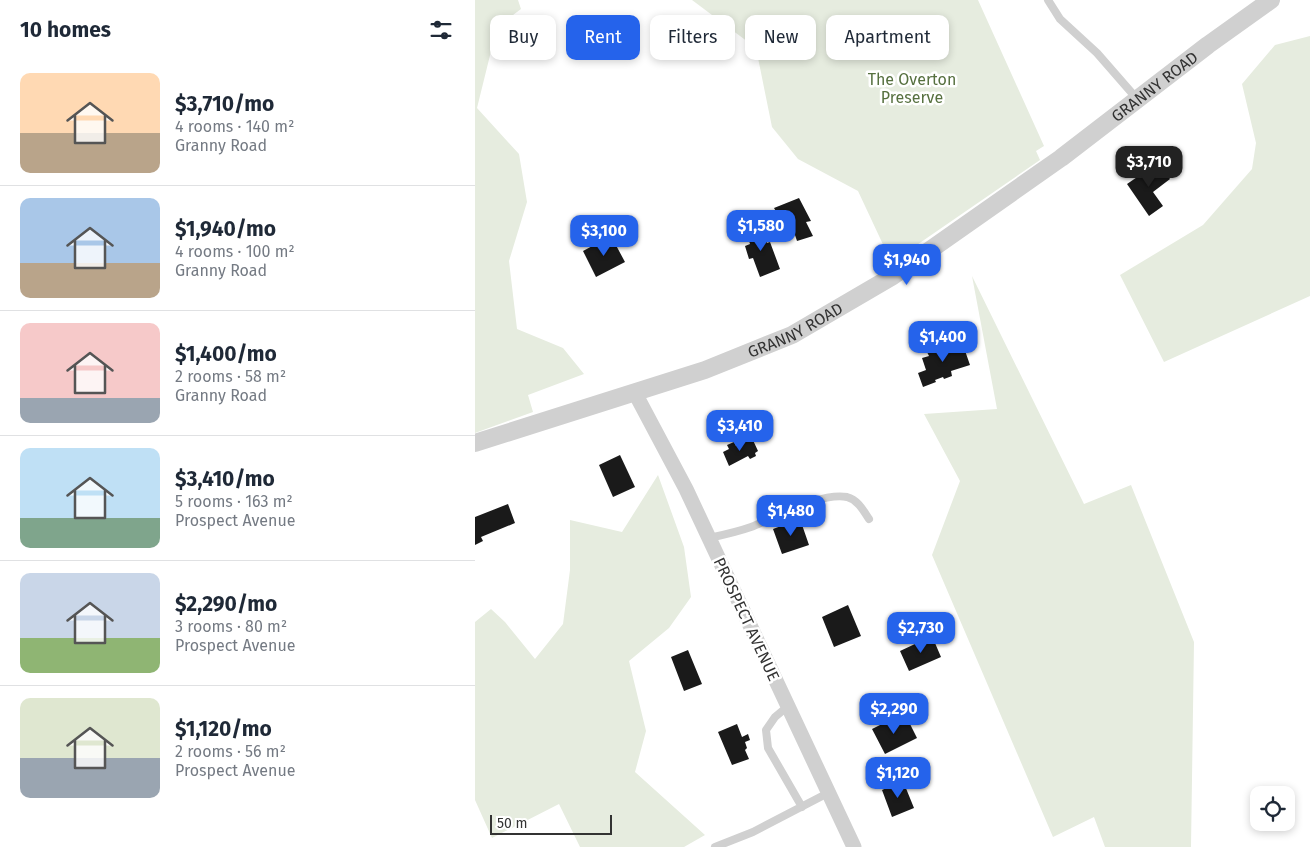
<!DOCTYPE html>
<html lang="en">
<head>
<meta charset="utf-8">
<style>
  body { margin:0; font-family:"Fira Sans",sans-serif; background:#f6f6f7; color:#1f2937; height:100vh; display:flex; flex-direction:column; font-size:19px; white-space:nowrap }
  * { box-sizing:border-box; margin:0 }
  p { font-size:16px; color:#747a83 }
  .icon { flex:none; width:28px; height:28px; fill:none; stroke:currentColor; stroke-width:2; stroke-linecap:round; stroke-linejoin:round }
  .map { position:relative; flex:1; overflow:hidden }
  .details { display:flex; flex-direction:column; background:#fff; width:475px }
  .details>* { flex:none }
  .top-card { position:absolute; left:15px; top:15px; width:475px; height:45px; display:flex; gap:10px }
  .fabs { position:absolute; left:775px; top:786px; display:grid; gap:10px }
  .fabs a { display:grid; place-items:center; width:45px; height:45px; border-radius:10px; background:#fff; box-shadow:0 2px 8px #0003; font-size:25px }
  .scale { position:absolute; left:15px; bottom:12px; width:122px; box-sizing:border-box; padding-left:5px; border:2px solid #333; border-top:0; font-size:14px; line-height:18px; white-space:nowrap; color:#333; -webkit-text-stroke:4px #fff; paint-order:stroke }
  .price { position:absolute; translate:-50% -42px; padding:0 11px; border-radius:10px; background:#2563eb; color:#fff; font-size:16px; line-height:32px; filter:drop-shadow(0 1px 2px #0008) }
  .price::after { content:''; position:absolute; left:50%; top:30px; width:15px; height:11px; margin-left:-8px; background:inherit; clip-path:polygon(0 0,100% 0,50% 100%) }
  .price.on { background:#222; color:#fff }
  ul { padding:0; list-style:none }
  li { display:flex; align-items:center; gap:15px; height:125px; padding:0 20px }
  li+li { border-top:1px solid #e0e1e3 }
  li span { display:grid; place-items:center; flex:none; width:140px; height:100px; border-radius:10px; color:#555 }
  li>.icon { margin-inline-start:auto }
  span .icon { width:60px; height:60px; fill:#fffc; stroke-width:1 }
  li b { font-size:21px }
  h2 { display:flex; justify-content:space-between; align-items:center; height:60px; padding:0 20px; font-size:21px }
  .chip { padding:0 18px; border-radius:10px; background:#fff; box-shadow:0 2px 8px #0003; font-size:18px; line-height:45px }
  .chip.on { background:#2563eb; color:#fff }
  main { display:flex; flex:1; min-height:0 }
  .map>svg:first-child { display:block }
  .green { fill:#e6ecdf }
  .building { fill:#1a1a1a }
  .lines { fill:none; stroke-linecap:round; stroke-linejoin:round }
  .service { stroke:#d0d0d0; stroke-width:8 }
  .minor { stroke:#d0d0d0; stroke-width:15 }
  .tertiary { stroke:#d0d0d0; stroke-width:18 }
  .labels { text-anchor:middle; stroke-width:5; stroke-linejoin:round; paint-order:stroke }
  .park-label { font-size:16px; fill:#56703f; stroke:#fff }
  .street-label { font-size:16px; fill:#333; stroke:#fff }
</style>
</head>
<body>
<main>
<section class="details">
<h2>10 homes<svg class="icon" aria-label="filters" viewBox="0 0 24 24"><path d="M4 7h16M4 17h16"/><circle cx="9" cy="7" r="2"/><circle cx="15" cy="17" r="2"/></svg></h2>
<ul>
<li><span style="background:linear-gradient(#ffd9b3 60%,#b9a48a 0)"><svg class="icon" aria-label="home" viewBox="0 0 24 24"><path d="M3 11l9-7 9 7M6 9v11h12V9"/></svg></span><div><b>$3,710/mo</b><p>4 rooms · 140 m²</p><p>Granny Road</p></div></li>
<li><span style="background:linear-gradient(#a9c7e8 65%,#b9a48a 0)"><svg class="icon" aria-label="home" viewBox="0 0 24 24"><path d="M3 11l9-7 9 7M6 9v11h12V9"/></svg></span><div><b>$1,940/mo</b><p>4 rooms · 100 m²</p><p>Granny Road</p></div></li>
<li><span style="background:linear-gradient(#f6c9c9 75%,#9aa5b1 0)"><svg class="icon" aria-label="home" viewBox="0 0 24 24"><path d="M3 11l9-7 9 7M6 9v11h12V9"/></svg></span><div><b>$1,400/mo</b><p>2 rooms · 58 m²</p><p>Granny Road</p></div></li>
<li><span style="background:linear-gradient(#bfe0f5 70%,#7fa58c 0)"><svg class="icon" aria-label="home" viewBox="0 0 24 24"><path d="M3 11l9-7 9 7M6 9v11h12V9"/></svg></span><div><b>$3,410/mo</b><p>5 rooms · 163 m²</p><p>Prospect Avenue</p></div></li>
<li><span style="background:linear-gradient(#c9d6e8 65%,#8fb573 0)"><svg class="icon" aria-label="home" viewBox="0 0 24 24"><path d="M3 11l9-7 9 7M6 9v11h12V9"/></svg></span><div><b>$2,290/mo</b><p>3 rooms · 80 m²</p><p>Prospect Avenue</p></div></li>
<li><span style="background:linear-gradient(#dfe7d0 60%,#9aa5b1 0)"><svg class="icon" aria-label="home" viewBox="0 0 24 24"><path d="M3 11l9-7 9 7M6 9v11h12V9"/></svg></span><div><b>$1,120/mo</b><p>2 rooms · 56 m²</p><p>Prospect Avenue</p></div></li>
</ul>
</section>
<div class="map">
<svg width="835" height="847" viewBox="0 0 835 847">
  <rect width="100%" height="100%" fill="#fff"/>
  <path class="green" d="M0,0H43L46,9L22,27L2,108L44,154L52,202L34,261L42,329L88,348L109,374L53,395L58,412L0,433Z
    M217,0H503L569,146L561,151L565,160L420,260L416,251L412,253L383,191L323,159L297,127L281,48Z
    M835,36V296L689,362L645,275L728,225L777,169L781,143L767,84L800,45Z
    M497,276L609,504L656,485L719,642L716,847H630L619,817L578,837L457,555L485,481L449,414L522,409Z
    M183,475L209,547L216,597L194,628L154,661L171,731L160,772L230,835L209,847H105L84,804L17,838L0,800V622L16,609L30,622L60,659L88,624L95,570V520L147,532Z"/>
  <path class="building" d="M684,162L695,179L678,192L688,206L674,216L652,184Z
    M324,198L336,221L331,222L338,236L322,241L318,229L312,231L299,208Z
    M286,226L292,243L295,242L305,269L285,277L278,258L274,259L270,246L275,244L271,231Z
    M136,236L150,262L121,277L108,251Z
    M483,342H487L495,365L476,371L477,376L469,379L468,377L460,380L461,382L448,387L443,373L451,370L447,358L454,356L452,352Z
    M277,438L283,451L280,453L281,456L275,459L273,456L254,466L248,452L254,449L252,445L259,442L261,446Z
    M145,455L160,487L138,497L124,465Z
    M33,504L40,523L6,537L8,541L0,545V517Z
    M325,519L334,545L307,554L298,529Z
    M373,605L386,636L359,647L347,617Z
    M457,636L466,657L434,671L425,651Z
    M213,650L227,684L209,691L196,657Z
    M417,719L420,727L433,720L442,738L410,754L397,729Z
    M262,724L267,737L273,734L275,740L270,742L272,748L270,750L274,759L257,765L243,732Z
    M428,781L439,808L417,817L407,790Z"/>
  <g class="lines">
    <path class="service" d="M573,0L585,19L622,53L663,100
      M234,538C248,535 262,532 276,527C301,518 345,492 372,497C383,500 388,510 394,519
      M312,707L300,717L291,730L293,748L327,807
      M240,847L278,832L353,793"/>
    <path class="minor" d="M160,393L211,489L379,847"/>
    <path class="tertiary" id="s1" d="M0,443L230,370L317,335L418,276L586,158L733,45L796,0"/>
  </g>
  <g class="labels">
    <g class="park-label">
      <text x="437" y="85">The Overton<tspan x="437" dy="18">Preserve</tspan></text>
    </g>
    <g class="street-label">
      <text dy="6" stroke="none"><textPath href="#s1" startOffset="775">GRANNY ROAD</textPath></text>
      <text dy="6" stroke="none"><textPath href="#s1" startOffset="340">GRANNY ROAD</textPath></text>
      <text transform="translate(272 619) rotate(65)" y="6">PROSPECT AVENUE</text>
    </g>
  </g>
</svg>
<div class="fabs">
<a><svg class="icon" aria-label="locate" viewBox="0 0 24 24"><circle cx="12" cy="12" r="6"/><path d="M12 2v4M12 18v4M2 12h4M18 12h4"/></svg></a>
</div>
<div class="scale">50 m</div>
<b class="price on" style="left:674px;top:188px">$3,710</b>
<b class="price" style="left:286px;top:252px">$1,580</b>
<b class="price" style="left:129px;top:257px">$3,100</b>
<b class="price" style="left:432px;top:286px">$1,940</b>
<b class="price" style="left:468px;top:363px">$1,400</b>
<b class="price" style="left:265px;top:452px">$3,410</b>
<b class="price" style="left:316px;top:537px">$1,480</b>
<b class="price" style="left:446px;top:654px">$2,730</b>
<b class="price" style="left:419px;top:735px">$2,290</b>
<b class="price" style="left:423px;top:799px">$1,120</b>
<div class="top-card">
<a class="chip">Buy</a>
<a class="chip on">Rent</a>
<a class="chip">Filters</a>
<a class="chip">New</a>
<a class="chip">Apartment</a>
</div>
</div>
</main>
</body>
</html>
